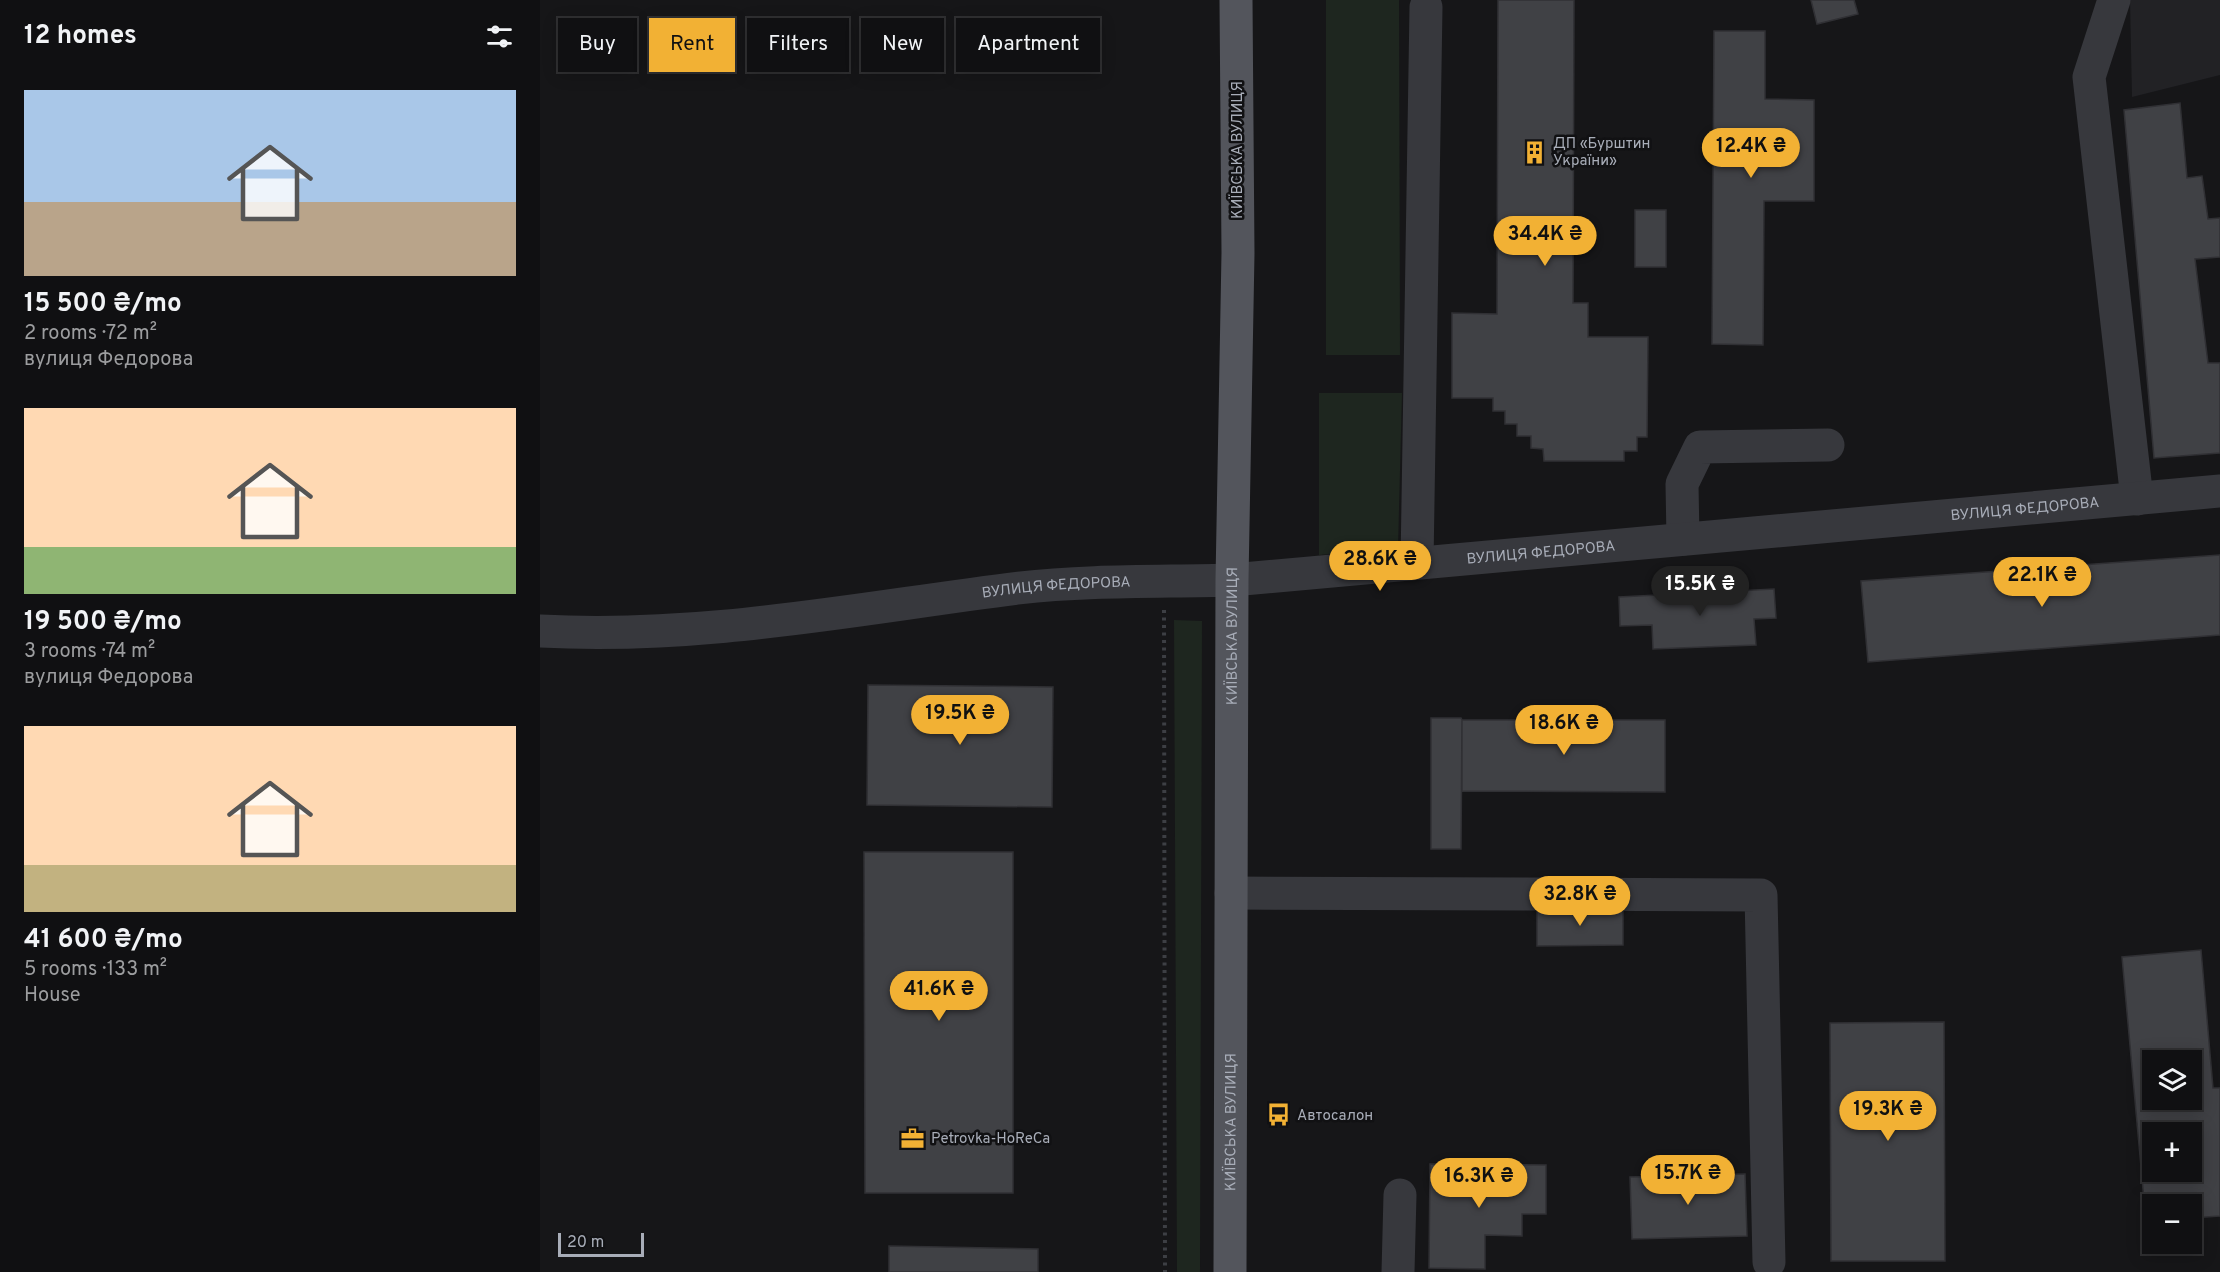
<!DOCTYPE html>
<html lang="en">
<head>
<meta charset="utf-8">
<style>
  body { margin:0; font-family:Overpass,sans-serif; background:#19191b; color:#f1f3f6; height:100vh; display:flex; flex-direction:column; font-size:22px; white-space:nowrap }
  * { box-sizing:border-box; margin:0 }
  p { font-size:20px; color:#9c9d9f }
  .icon { flex:none; width:33px; height:33px; fill:none; stroke:currentColor; stroke-width:2; stroke-linecap:round; stroke-linejoin:round }
  .map { position:relative; flex:1; overflow:hidden }
  .panel { display:flex; flex-direction:column; background:#101012; width:540px }
  .panel>* { flex:none }
  .banner { position:absolute; left:18px; top:18px; width:570px; height:54px; display:flex; gap:12px }
  .tools { position:absolute; left:1602px; top:1050px; display:grid; gap:12px }
  .tools a { display:grid; place-items:center; width:60px; height:60px; border-radius:0px; background:#101012; box-shadow:0 3px 15px #0003,0 0 0 2px #303032; font-size:30px }
  .scale { position:absolute; left:18px; bottom:15px; width:86px; box-sizing:border-box; padding-left:6px; border:3px solid #a8adb8; border-top:0; font-size:16px; line-height:21px; white-space:nowrap; color:#a8adb8; -webkit-text-stroke:4px #111113; paint-order:stroke }
  .price { position:absolute; translate:-50% -51px; padding:0 14px; border-radius:21px; background:#f2b134; color:#111; font-size:20px; line-height:39px; filter:drop-shadow(0 2px 3px #0008) }
  .price::after { content:''; position:absolute; left:50%; top:36px; width:18px; height:14px; margin-left:-9px; background:inherit; clip-path:polygon(0 0,100% 0,50% 100%) }
  .price.selected { background:#222; color:#fff }
  ul { padding:0; list-style:none }
  li { display:grid; align-content:center; gap:12px; height:318px; padding:0 24px }
  li span { display:grid; place-items:center; height:186px; border-radius:0px; color:#555 }
  li>.icon { margin-inline-start:auto }
  span .icon { width:108px; height:108px; fill:#fffc; stroke-width:1 }
  li b { font-size:26px }
  h2 { display:flex; justify-content:space-between; align-items:center; height:72px; padding:0 24px; font-size:26px }
  .pill { padding:0 21px; border-radius:0px; background:#101012; box-shadow:0 3px 15px #0003,0 0 0 2px #303032; font-size:21px; line-height:54px }
  .pill.selected { background:#f2b134; color:#111 }
  main { display:flex; flex:1; min-height:0 }
  .map>svg:first-child { display:block }
  .built { fill:#222225 }
  .green { fill:#1e261f }
  .building { fill:#404145; stroke:#303034; stroke-width:1.5; fill-rule:evenodd }
  .lines { fill:none; stroke-linecap:round; stroke-linejoin:round }
  .path { stroke:#3d3f44; stroke-width:4; stroke-dasharray:3 4.5; stroke-linecap:butt }
  .minor { stroke:#37383d; stroke-width:33 }
  .major { stroke:#53555c; stroke-width:33 }
  .labels { text-anchor:middle; stroke-width:5; stroke-linejoin:round; paint-order:stroke }
  .poi-label { font-size:15px; fill:#a8adb8; stroke:#111113; text-anchor:start }
  .street-label { font-size:15px; fill:#a8adb8; stroke:#111113 }
</style>
</head>
<body>
<main>
<section class="panel">
<h2>12 homes<svg class="icon" aria-label="filters" viewBox="0 0 24 24"><path d="M4 7h16M4 17h16"/><circle cx="9" cy="7" r="2"/><circle cx="15" cy="17" r="2"/></svg></h2>
<ul>
<li><span style="background:linear-gradient(#a9c7e8 60%,#b9a48a 0)"><svg class="icon" aria-label="home" viewBox="0 0 24 24"><path d="M3 11l9-7 9 7M6 9v11h12V9"/></svg></span><div><b>15 500 ₴/mo</b><p>2 rooms · 72 m²</p><p>вулиця Федорова</p></div></li>
<li><span style="background:linear-gradient(#ffd9b3 75%,#8fb573 0)"><svg class="icon" aria-label="home" viewBox="0 0 24 24"><path d="M3 11l9-7 9 7M6 9v11h12V9"/></svg></span><div><b>19 500 ₴/mo</b><p>3 rooms · 74 m²</p><p>вулиця Федорова</p></div></li>
<li><span style="background:linear-gradient(#ffd9b3 75%,#c2b280 0)"><svg class="icon" aria-label="home" viewBox="0 0 24 24"><path d="M3 11l9-7 9 7M6 9v11h12V9"/></svg></span><div><b>41 600 ₴/mo</b><p>5 rooms · 133 m²</p><p>House</p></div></li>
</ul>
</section>
<div class="map">
<svg width="1680" height="1272" viewBox="0 0 1680 1272">
  <rect width="100%" height="100%" fill="#161618"/>
  <path class="built" d="M1590,0H1680V75L1592,97Z"/>
  <path class="green" d="M786,0H859L860,355H786Z
    M779,393H862L858,548L779,555Z
    M634,620L662,621L660,1272H637Z"/>
  <path class="building" d="M958,0H1034L1033,303H1048V337H1108L1107,437H1097V451H1084V461H1004L1003,449L991,448V436H977V424H965V411H953V398H912V313L957,314Z
    M1271,0H1314L1318,14L1277,24Z
    M1174,31H1225V99L1274,100V201H1224L1223,345L1172,344Z
    M1640,103L1647,178L1662,176L1668,219L1680,218V257L1655,259L1668,363H1680V453L1614,458L1584,110Z
    M1095,210H1126V267H1095Z
    M1680,555V635L1328,662L1321,581Z
    M1234,589L1236,618L1214,619L1216,645L1113,649L1112,625L1080,626L1079,597Z
    M328,685L513,687L512,807L327,805Z
    M891,718H921L922,720L921,849H891Z
    M922,720H1125V792L922,791Z
    M324,852H473V1193H325Z
    M997,908H1083V945L997,946Z
    M1661,950L1673,1088H1680V1216L1652,1218V1204H1612V1222H1606L1582,957ZM1612,1060H1652V1100H1612ZM1612,1132H1652V1172H1612Z
    M1404,1022L1405,1261H1291L1290,1023Z
    M890,1164L1006,1165V1214H982V1236L945,1235V1269L889,1268Z
    M1205,1174L1207,1236L1092,1239L1090,1177Z
    M349,1246L498,1249V1272H349Z"/>
  <g class="lines">
    <path class="path" d="M624,610L625,1272"/>
    <g class="minor">
      <path d="M1574,0L1549,77L1597,499"/>
      <path d="M1143,539L1142,484L1160,447L1288,445"/>
      <path d="M877,563L886,7"/>
      <path id="s1" d="M0,631C164,640 318,608 479,588C549,580 621,582 692,580L1680,491"/>
      <path d="M691,893L1221,895L1229,1262"/>
      <path d="M858,1272L860,1195"/>
    </g>
    <path class="major" id="s2" d="M690,1272L692,580L698,253L696,0"/>
  </g>
  <defs>
    <symbol id="building-bare" viewBox="-9 -9 18 18"><path d="M-4-6H4V6H1V3H-1V6H-4ZM-2.5-4.3h1.7v1.8h-1.7ZM.8-4.3h1.7v1.8H.8ZM-2.5-1h1.7V.8h-1.7ZM.8-1h1.7V.8H.8Z" fill="#f2b134" stroke="#111113" stroke-width="2.5" paint-order="stroke"/></symbol>
    <symbol id="bus-bare" viewBox="-9 -9 18 18"><path d="M-5-6H5V4H4V6H2V4H-2V6H-4V4H-5ZM-3.5-4V0h7V-4ZM-3.5 1.2v1.5H-2V1.2ZM2 1.2v1.5H3.5V1.2Z" fill="#f2b134" stroke="#111113" stroke-width="2.5" paint-order="stroke"/></symbol>
    <symbol id="office-bare" viewBox="-9 -9 18 18"><path d="M-6-3h4V-5.5h4V-3h4V5H-6ZM-1-4.5V-3h2v-1.5ZM-6 0V1H6V0Z" fill="#f2b134" stroke="#111113" stroke-width="2.5" paint-order="stroke"/></symbol>
  </defs>
  <g fill-rule="evenodd">
    <use href="#building-bare" x="978" y="136" width="33" height="33"/>
    <use href="#bus-bare" x="722" y="1098" width="33" height="33"/>
    <use href="#office-bare" x="356" y="1122" width="33" height="33"/>
  </g>
  <g class="labels">
    <g class="poi-label">
      <text x="1013" y="148">ДП «Бурштин<tspan x="1013" dy="17">України»</tspan></text>
      <text x="757" y="1120">Автосалон</text>
      <text x="391" y="1143">Petrovka-HoReCa</text>
    </g>
    <g class="street-label">
      <text transform="translate(697 150) rotate(-90)" y="5">КИЇВСЬКА ВУЛИЦЯ</text>
      <text dy="5" stroke="none"><textPath href="#s1" startOffset="1491">ВУЛИЦЯ ФЕДОРОВА</textPath></text>
      <text dy="5" stroke="none"><textPath href="#s1" startOffset="1005">ВУЛИЦЯ ФЕДОРОВА</textPath></text>
      <text dy="5" stroke="none"><textPath href="#s1" startOffset="519">ВУЛИЦЯ ФЕДОРОВА</textPath></text>
      <text dy="5" stroke="none"><textPath href="#s2" startOffset="636">КИЇВСЬКА ВУЛИЦЯ</textPath></text>
      <text dy="5" stroke="none"><textPath href="#s2" startOffset="150">КИЇВСЬКА ВУЛИЦЯ</textPath></text>
    </g>
  </g>
</svg>
<div class="tools">
<a><svg class="icon" aria-label="layers" viewBox="0 0 24 24"><path d="M12 4l9 5-9 5-9-5zM3 14l9 5 9-5"/></svg></a>
<a>+</a>
<a>−</a>
</div>
<div class="scale">20 m</div>
<b class="price" style="left:1211px;top:179px">12.4K ₴</b>
<b class="price" style="left:1005px;top:267px">34.4K ₴</b>
<b class="price" style="left:840px;top:592px">28.6K ₴</b>
<b class="price" style="left:1502px;top:608px">22.1K ₴</b>
<b class="price selected" style="left:1160px;top:617px">15.5K ₴</b>
<b class="price" style="left:420px;top:746px">19.5K ₴</b>
<b class="price" style="left:1024px;top:756px">18.6K ₴</b>
<b class="price" style="left:1040px;top:927px">32.8K ₴</b>
<b class="price" style="left:399px;top:1022px">41.6K ₴</b>
<b class="price" style="left:1348px;top:1142px">19.3K ₴</b>
<b class="price" style="left:1148px;top:1206px">15.7K ₴</b>
<b class="price" style="left:939px;top:1209px">16.3K ₴</b>
<div class="banner">
<a class="pill">Buy</a>
<a class="pill selected">Rent</a>
<a class="pill">Filters</a>
<a class="pill">New</a>
<a class="pill">Apartment</a>
</div>
</div>
</main>
</body>
</html>
